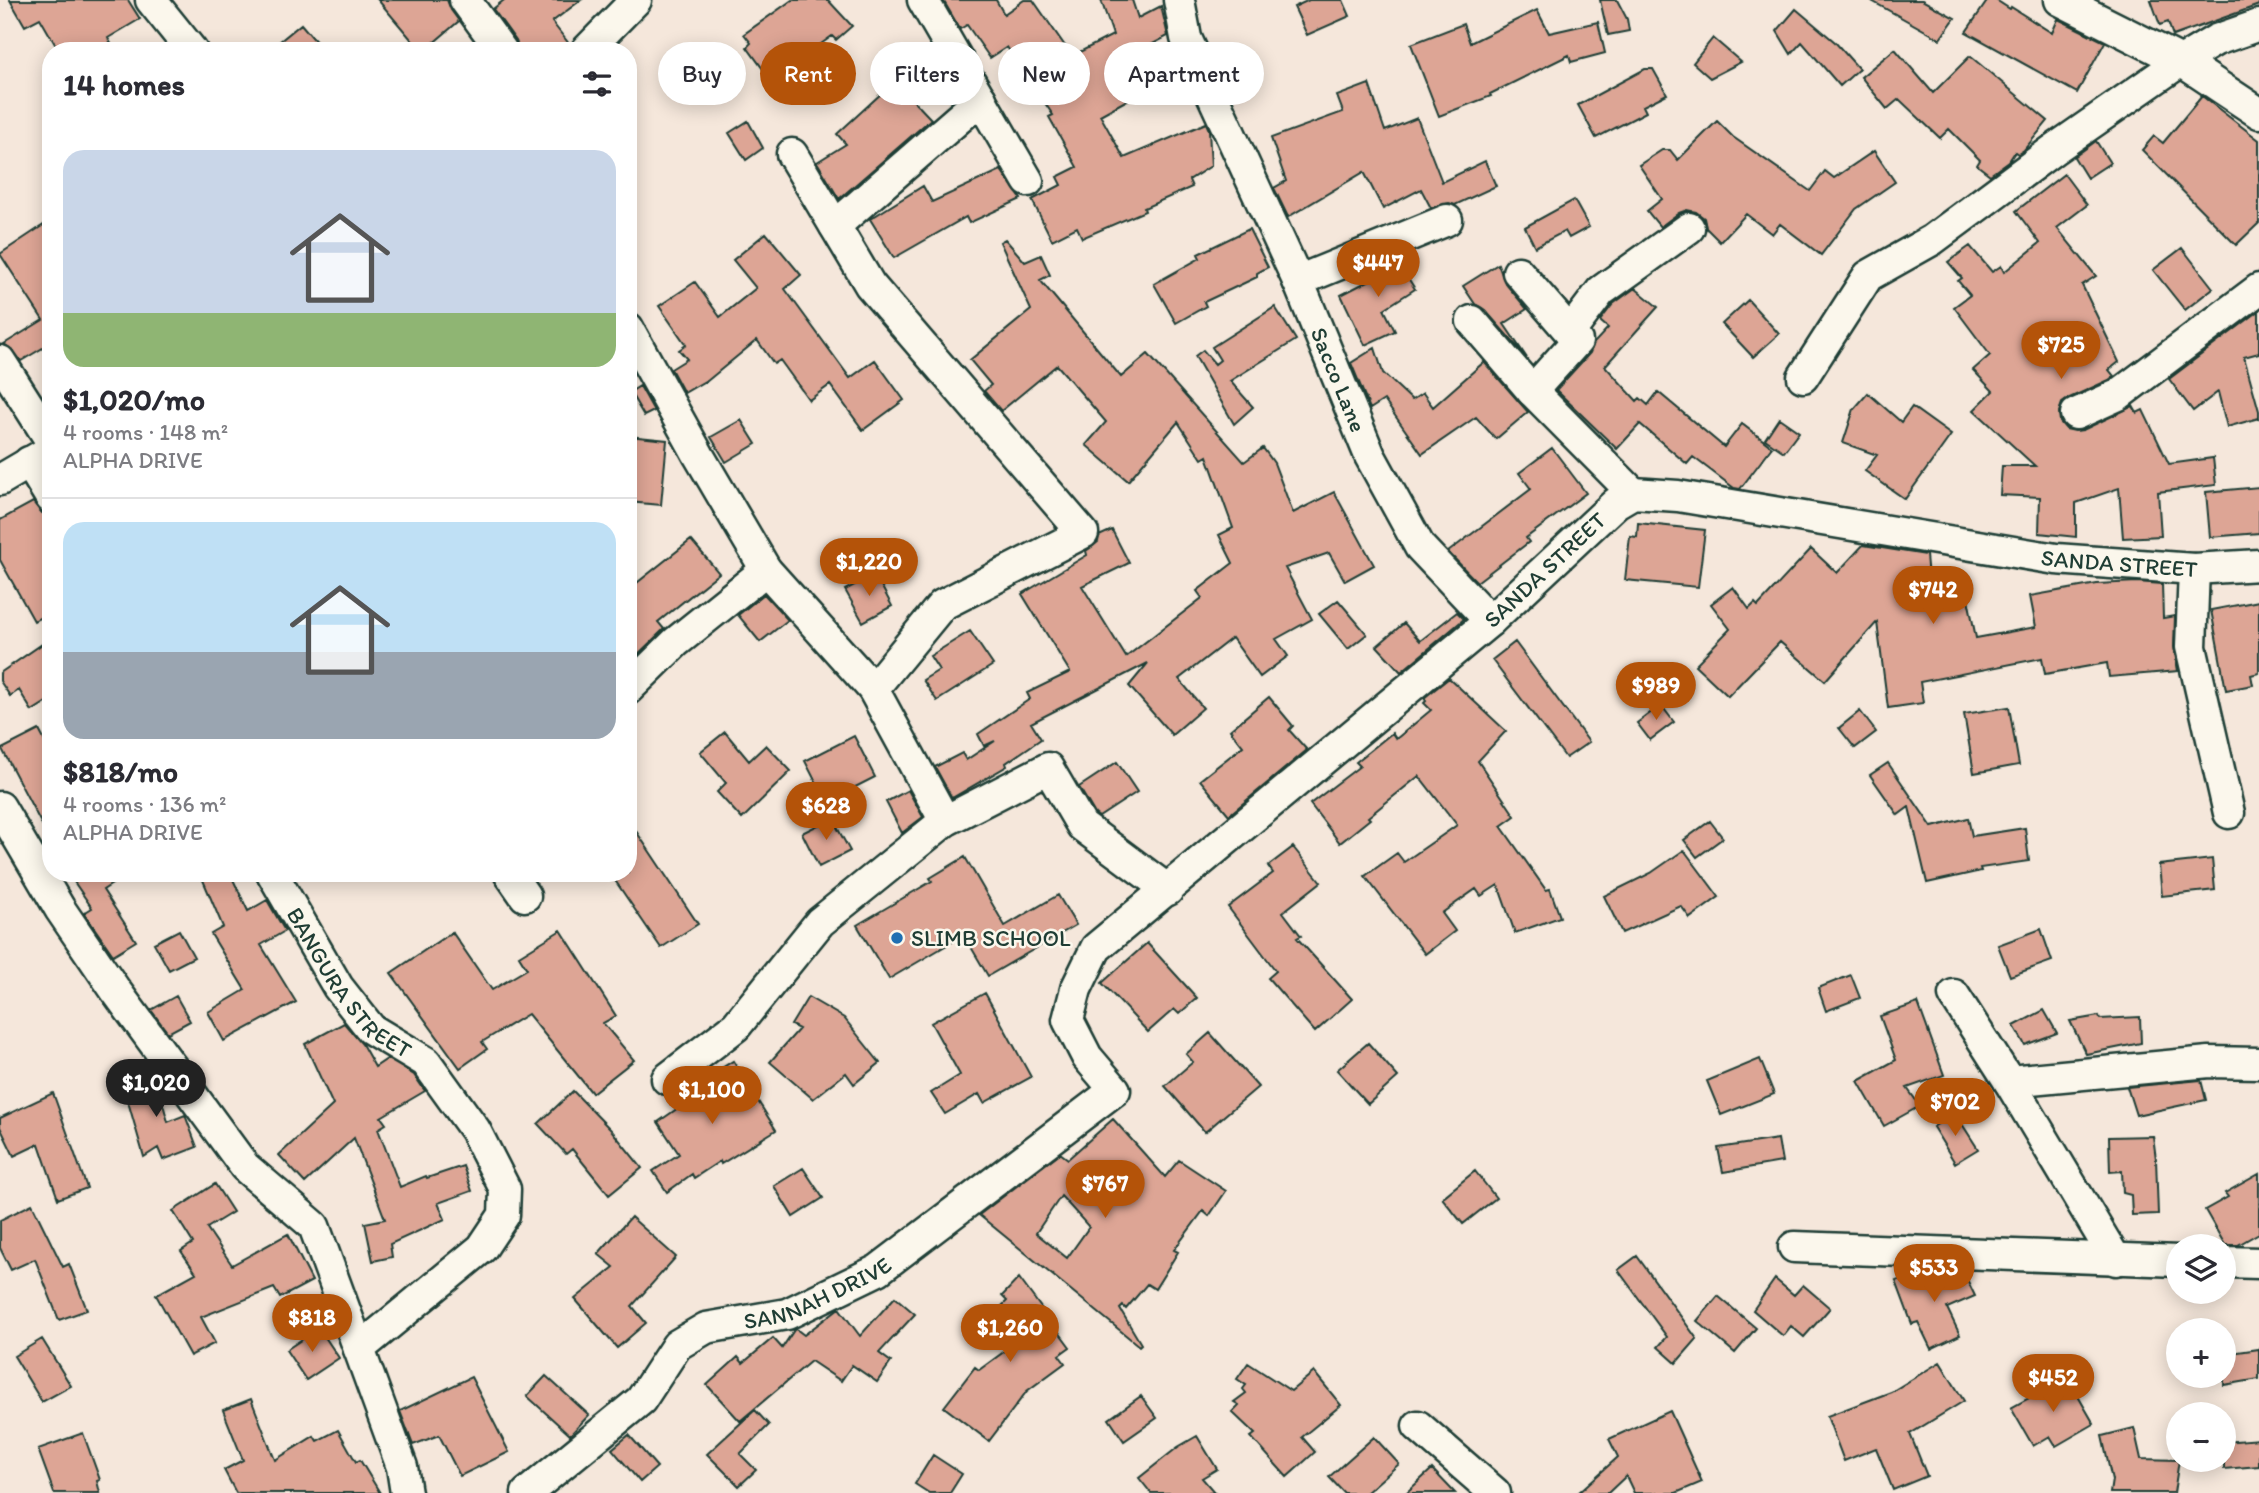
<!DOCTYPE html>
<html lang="en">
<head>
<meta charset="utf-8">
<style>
  body { margin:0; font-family:Itim,sans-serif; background:#f7f7f7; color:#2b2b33; height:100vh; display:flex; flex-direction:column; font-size:26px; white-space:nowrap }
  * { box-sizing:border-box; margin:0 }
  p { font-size:23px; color:#7c7c81 }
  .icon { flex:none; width:38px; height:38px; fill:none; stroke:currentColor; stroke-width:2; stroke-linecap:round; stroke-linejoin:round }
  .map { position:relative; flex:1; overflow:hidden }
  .drawer { position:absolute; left:42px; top:42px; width:595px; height:840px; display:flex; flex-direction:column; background:#fff; border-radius:28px; box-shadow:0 4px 18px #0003 }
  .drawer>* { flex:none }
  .guide { position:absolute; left:658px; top:42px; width:665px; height:63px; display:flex; gap:14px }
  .buttons { position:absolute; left:2166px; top:1234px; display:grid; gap:14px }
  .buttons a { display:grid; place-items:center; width:70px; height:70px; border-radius:50%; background:#fff; box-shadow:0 4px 18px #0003; font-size:35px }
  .price { position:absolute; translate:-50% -60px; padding:0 16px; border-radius:24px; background:#b45309; color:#fff; font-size:23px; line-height:46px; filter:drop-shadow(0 2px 4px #0008) }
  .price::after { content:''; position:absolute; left:50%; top:42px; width:21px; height:16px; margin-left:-10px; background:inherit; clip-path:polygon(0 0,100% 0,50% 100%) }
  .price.selected { background:#222; color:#fff }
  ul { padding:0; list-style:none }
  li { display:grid; align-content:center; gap:14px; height:371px; padding:0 21px }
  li+li { border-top:2px solid #e1e1e2 }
  li span { display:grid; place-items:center; height:217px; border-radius:21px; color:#555 }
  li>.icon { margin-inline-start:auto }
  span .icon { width:126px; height:126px; fill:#fffc; stroke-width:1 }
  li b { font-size:30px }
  h2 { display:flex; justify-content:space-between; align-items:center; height:84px; padding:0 21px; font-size:30px }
  .pill { padding:0 24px; border-radius:32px; background:#fff; box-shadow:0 4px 18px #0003; font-size:24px; line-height:63px }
  .pill.selected { background:#b45309; color:#fff }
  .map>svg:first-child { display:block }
  .building { fill:#dda595; stroke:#1f3d34; stroke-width:2; fill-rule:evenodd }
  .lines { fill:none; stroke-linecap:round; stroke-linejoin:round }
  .minor-casing { stroke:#1f3d34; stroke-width:35 }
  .minor { stroke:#fbf7ec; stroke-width:30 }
  .poi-dot { fill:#1f6fb2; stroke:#fbf7ec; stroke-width:2.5 }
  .labels { text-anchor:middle; stroke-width:5; stroke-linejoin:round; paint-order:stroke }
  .street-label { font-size:23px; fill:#1f3d34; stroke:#fbf7ec }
  .poi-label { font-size:23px; fill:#1f3d34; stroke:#fbf7ec; text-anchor:start }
</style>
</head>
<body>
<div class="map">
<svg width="2259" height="1493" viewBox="0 0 2259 1493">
  <rect width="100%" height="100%" fill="#f5e7db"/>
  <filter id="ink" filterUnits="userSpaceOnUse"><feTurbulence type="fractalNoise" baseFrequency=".0143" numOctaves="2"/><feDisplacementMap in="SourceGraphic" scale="14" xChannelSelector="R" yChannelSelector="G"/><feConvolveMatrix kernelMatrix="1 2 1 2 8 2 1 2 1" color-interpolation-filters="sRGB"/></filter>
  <g filter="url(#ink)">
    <path class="building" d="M10,0H128L140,19L108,38L115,51H59L40,18L25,26Z
      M378,0H447L451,10L459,21L424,51H421Z
      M504,0H581L552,22L570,45L569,51H520L516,41L493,9Z
      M792,0H828L852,26L836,40L832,36L771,80L747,47L751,43L744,34Z
      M943,0H996L1004,14L1024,0H1033L1072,56L1113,35L1101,0H1132L1138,18L1161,6L1168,36L1113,65L1131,98L1100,115L1124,158L1206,123L1209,130L1211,166L1189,180L1192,187L1144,208L1145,211L1082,238L1077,227L1052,240L1032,200L1061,185L1057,177L1077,167L1049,117L1053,115L1007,47L990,58L967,25L960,29Z
      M1309,0H1343L1350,16L1307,35L1294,7Z
      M1600,0H1617L1627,19L1629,31L1608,35Z
      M1870,0H1922L1955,18L1940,39Z
      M1988,0H1996L2010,9L2011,7L2052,33L2058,19L2105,42L2077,93L1966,32Z
      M2151,0H2259V5L2173,36L2168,22L2160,25Z
      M1796,9L1835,42L1859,69L1840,86L1802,42L1791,54L1777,31Z
      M1537,10L1549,33L1598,22L1605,53L1571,62L1569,55L1490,94L1491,96L1439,116L1411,44L1463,24L1470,43Z
      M301,24L324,51H268Z
      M1713,38L1741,62L1710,78L1693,63Z
      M1895,49L1933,93L1970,56L2048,121L2024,150L2018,154L2015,152L2009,161L1990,175L1977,165L1980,160L1949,129L1940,138L1899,99L1887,109L1861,77Z
      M1645,69H1653L1667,94L1643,106L1646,112L1596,138L1578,105Z
      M895,81L931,119L839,199L817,162L846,144L837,134Z
      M1369,84L1385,131L1417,118L1442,182L1485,161L1496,186L1455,205L1449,203L1431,208L1421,189L1383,209L1364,172L1288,217L1274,188L1286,181L1271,138L1343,112L1337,96Z
      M2202,96L2259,140V223L2236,245L2142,150L2154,136L2163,143Z
      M748,121L763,148L746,160L729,133Z
      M1717,121L1733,137L1810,191L1825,171L1834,178L1874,151L1895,182L1856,209L1821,255L1780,224L1772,234L1746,214L1720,242L1706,228L1704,218L1696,212L1687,210L1679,213L1660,227L1647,211L1662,199L1639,165L1662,150H1670L1678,160Z
      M2096,141L2110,163L2087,178L2074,157Z
      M1001,170L1021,199L969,223L966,217L894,258L870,219L923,186L932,202Z
      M2064,174L2087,205L2057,228L2096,276L2082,285L2119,362L2109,370L2114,376L2109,380L2069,398L2062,403L2059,412L2060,422L2066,429L2075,431L2083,430L2133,406L2137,413L2143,410L2169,464L2213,458L2216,485L2158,492L2161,536L2123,538L2119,488L2076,503V537L2039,533L2040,497L2000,495L2002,466H2035L1974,410L1993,391L1973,370L1990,355L1954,307L1970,295L1958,281L1962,278L1948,262L1970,246L1992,272L2001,266L2004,272L2040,243L2016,211Z
      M1574,200L1589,227L1569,238L1565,231L1535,247L1525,227Z
      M51,220V343L21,361L14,351L4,344L43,320L0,254Z
      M1249,229L1268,267L1257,273V277L1204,302L1206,306L1176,323L1154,284L1200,258L1198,254Z
      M766,233L801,275L785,289L850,378L875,360L904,400L863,430L830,385L809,400L780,360L774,364L757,340L706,382L705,381L684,393L671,369L687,359L679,350L686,345L659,306L695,282L720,317L756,288L733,260Z
      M1005,239L1025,262L1041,255L1050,275L1040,280L1121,377L1148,354L1244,462L1263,448L1274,463L1293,513L1334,492L1374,565L1345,581L1329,553L1285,568L1312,619L1276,639L1288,656L1260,677L1232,638L1179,679L1203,708L1172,735L1129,686L1148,663L1031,723L1041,739L1006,763L1007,766L952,798L935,767L962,753L966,760L995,741L984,746L978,734L1030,699L1027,693L1070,672L1022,594L1087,555L1086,551L1098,542L1099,536L1112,530L1129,563L1082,586L1126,657L1202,598L1197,591L1233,563L1219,535L1233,528L1207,456L1202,459L1178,422L1128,481L1086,445L1106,422L1057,365L1001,411L984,391L991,385L970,360L1031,310L1000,242Z
      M2182,248L2213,288L2185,310L2153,270Z
      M1411,254L1414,262L1401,267L1415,289L1384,309L1395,331L1365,345L1341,295L1374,278L1370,270Z
      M1498,264L1505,283L1527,309L1504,324L1527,358L1485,310L1475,304L1463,286Z
      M1635,288L1658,307L1605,366L1637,401L1640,398L1648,405L1658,392L1724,447L1742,424L1772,447L1740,489L1734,488L1693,457L1687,464L1640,424L1617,449L1556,390L1590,353L1594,343L1608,328L1600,321L1613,304Z
      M1748,300L1779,334L1753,357L1722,324Z
      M1275,307L1296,340L1230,381L1253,407L1234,424L1195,356L1203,350L1215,364L1220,360L1212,347Z
      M2259,311V353L2244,357L2259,411V418L2227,427L2218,392L2193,411L2169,379Z
      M1375,348L1383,373L1412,400L1423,393L1433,407L1484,362L1528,412L1496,439L1476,417L1422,454L1384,400L1370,409L1351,363Z
      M640,386L654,411L644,416L630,392Z
      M1868,393L1901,422L1912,407L1951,435L1905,499L1865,471L1877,455L1843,443L1854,409Z
      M1779,418L1799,432L1784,452L1765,439Z
      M741,420L756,444L726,462L711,437Z
      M628,436L667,440L661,505L628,502Z
      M1552,448L1586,493L1526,538L1529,542L1477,582L1448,552L1531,489L1519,473Z
      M2259,487V533L2210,537L2206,492Z
      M33,502L42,513L51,515V612L34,621L0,560V520Z
      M1638,523L1705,530L1698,587L1625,580L1630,536L1637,537Z
      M691,540L719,573L658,622L664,629L628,664V590Z
      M1863,545L1926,555L1930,601L1967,594L1976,638L2036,627L2030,596L2097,584L2137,582L2162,584L2163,618L2175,616L2174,647L2178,671L2109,677L2107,663L2045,674L2042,658L1920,682L1923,703L1888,708L1877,622L1825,681L1780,642L1728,696L1695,665L1730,629L1711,604L1733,587L1749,609L1755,603L1758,606L1811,549L1837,573Z
      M875,574L892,606L863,622L845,590Z
      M764,594L788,620L760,642L738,615Z
      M1338,600L1367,634L1348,649L1319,614Z
      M2259,601V673L2251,675L2253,685L2226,690L2211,610Z
      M1457,612L1464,619L1401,672L1377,646L1404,623L1420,641Z
      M970,631L993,665L937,701L923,680L939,670L930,656Z
      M51,638V699L32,711L19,690L10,696L0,681V673Z
      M1515,642L1589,742L1566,758L1492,660Z
      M1449,678L1506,731L1478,761L1515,816L1501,826L1546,890L1550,889L1560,917L1515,933L1498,885L1481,896L1476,889L1442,913L1455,931L1425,954L1365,876L1397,853L1404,862L1457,825L1419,776L1368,817L1370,819L1340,843L1310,804L1360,766L1356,762L1392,733L1396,739L1431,710L1424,703L1426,701L1424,698Z
      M1269,697L1293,726L1289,730L1307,750L1229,815L1200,780L1243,746L1230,730Z
      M1661,705L1674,722L1650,740L1637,723Z
      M2009,707L2019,765L1974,773L1964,714Z
      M1860,711L1876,732L1855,748L1839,728Z
      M39,730L51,753V842L2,749Z
      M725,732L749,761L766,745L791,771L742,819L717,792L726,783L700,752Z
      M854,736L875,777L826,802L805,761Z
      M1117,762L1137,792L1099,817L1095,814L1079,787Z
      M1888,763L1932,827L1968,818L1972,836L2025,828L2029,861L1980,868L1981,871L1927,883L1909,807L1898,815L1870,775Z
      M908,790L923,817L902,833L886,802Z
      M832,818L850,851L819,867L802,833Z
      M628,819L698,924L661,948L610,873H628Z
      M1710,821L1723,838L1697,857L1684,840Z
      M1293,847L1321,882L1283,912L1301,936L1297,938L1352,999L1315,1032L1268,978L1276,971L1228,907L1273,873L1268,866Z
      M1684,850L1719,897L1690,918L1681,906L1622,933L1604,896L1651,873Z
      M965,857L1005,926L1058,895L1076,925L988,976L964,935L889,979L857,925L932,881L930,878Z
      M2212,859L2215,890L2162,896L2159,865Z
      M68,873H129L103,890L136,941L113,955L84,913L92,908Z
      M200,873H230L248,911L267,900L285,931L261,945L296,1002L224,1041L208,1012L245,990L211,934L223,927Z
      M2041,929L2052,961L2010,976L1998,945Z
      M179,930L194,957L169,970L154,943Z
      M561,930L616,1016L603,1023L634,1060L592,1093L528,1014L482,1042L487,1049L460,1068L391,973L452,932L492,990L527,969L519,956Z
      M1147,943L1197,998L1179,1014L1174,1009L1148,1032L1102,983Z
      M1851,975L1860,998L1826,1011L1818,988Z
      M985,993L1031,1077L984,1103L979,1094L945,1114L931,1093L960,1075L931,1023Z
      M176,996L190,1021L168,1033L151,1010Z
      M808,997L844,1018L880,1063L854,1084L846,1073L813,1099L770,1062L799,1029L791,1025Z
      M1918,1003L1944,1075L1907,1088L1920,1106L1884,1126L1858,1081L1896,1060L1880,1016Z
      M2044,1010L2057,1033L2025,1045L2014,1026Z
      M2099,1016L2100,1019L2140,1017L2141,1043L2086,1054L2070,1021Z
      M344,1023L362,1044L375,1067L387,1059L414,1075L425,1091L381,1117L386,1124L378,1129L400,1187L426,1176L427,1178L463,1166L472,1191L438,1203L445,1219L390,1244L392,1257L373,1261L365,1223L385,1219L354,1138L305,1183L279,1155L333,1105L305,1044Z
      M1210,1033L1258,1087L1205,1132L1165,1086L1193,1062L1186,1054Z
      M1368,1043L1398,1077L1368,1104L1337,1070Z
      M1760,1059L1774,1094L1721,1115L1707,1081Z
      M733,1061L776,1130L721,1164L720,1161L694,1178L692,1174L667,1192L653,1171L679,1154L658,1122L684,1104L679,1095Z
      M154,1072L168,1122L185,1115L197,1147L163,1160L158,1148L144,1157L122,1081Z
      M2201,1080L2206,1100L2136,1115L2127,1087Z
      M573,1091L612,1131L642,1168L609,1195L572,1149L566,1154L538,1124Z
      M53,1093L87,1188L58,1199L39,1144L14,1156L0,1127V1118Z
      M1955,1113L1978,1149L1955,1163L1933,1127Z
      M1113,1119L1165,1177L1179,1160L1226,1191L1209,1216L1203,1211L1174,1250L1178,1252L1155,1289L1147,1284L1126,1309L1123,1306L1120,1309L1141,1344L1139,1346L979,1215L1060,1153L1068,1159ZM1061,1196L1089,1227L1067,1258L1036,1233Z
      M2153,1136L2156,1159L2158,1214L2132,1215L2131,1195L2123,1193L2122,1171L2110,1172L2109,1137Z
      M1778,1139L1782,1162L1723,1172L1718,1148Z
      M803,1168L823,1198L793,1217L774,1186Z
      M1475,1171L1496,1198L1463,1224L1442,1198Z
      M2259,1174V1233L2238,1245H2225L2205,1210L2228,1197L2225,1193Z
      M215,1184L233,1212L207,1228L232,1265L288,1234L312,1281L280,1298L274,1288L201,1317L215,1343L190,1356L156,1295L196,1273L181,1251L193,1243L173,1211Z
      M32,1204L63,1267L69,1264L87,1310L59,1320L35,1259L11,1270L0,1248V1220Z
      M631,1217L676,1257L632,1306L646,1323L617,1348L575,1299L614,1267L598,1254Z
      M1637,1256L1697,1339L1676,1363L1658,1347L1667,1337L1618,1270Z
      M1925,1271L1930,1285L1963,1271L1975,1296L1947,1308L1960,1335L1931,1349L1918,1322L1912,1324L1896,1281Z
      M1019,1278L1070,1347L1059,1355L1065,1363L1027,1391L989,1441L944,1407L975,1367L979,1370L1009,1348L1004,1341L1008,1338L988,1320L1007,1301L1002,1296Z
      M1775,1279L1794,1295L1803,1285L1830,1308L1804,1337L1791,1326L1783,1336L1753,1310Z
      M1718,1296L1756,1328L1735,1353L1697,1321Z
      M895,1297L915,1314L879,1353L891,1362L877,1382L852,1365L841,1381L811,1361L740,1421L707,1385L738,1357L743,1363L773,1338L782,1348L794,1330L796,1329L804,1335L839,1308L860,1336Z
      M319,1328L339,1358L306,1380L286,1350Z
      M42,1339L71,1386L42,1402L14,1356Z
      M2259,1349V1379L2224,1385V1354Z
      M1940,1362L1964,1401L1910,1434L1927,1476L1893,1490L1876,1448L1844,1461L1827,1416L1891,1392Z
      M1248,1363L1291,1391L1314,1372L1341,1405L1302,1437L1315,1452L1287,1477L1251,1437L1255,1434L1232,1412L1239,1405L1234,1402L1246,1393L1243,1389L1246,1385L1237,1379Z
      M546,1376L589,1415L570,1435L527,1396Z
      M471,1377L509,1452L460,1476L439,1435L413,1445L400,1411Z
      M2067,1377L2094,1424L2056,1446L2050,1436L2033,1446L2011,1408Z
      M1141,1396L1157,1418L1124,1441L1109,1419Z
      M251,1399L275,1460L314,1436L317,1441L338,1430L356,1462L360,1460L380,1493H236L224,1470L243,1460L223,1410Z
      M755,1410L769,1425L740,1454L756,1470L739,1486L707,1454Z
      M1670,1411L1702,1482L1676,1493H1634L1626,1476L1608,1493H1578L1618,1457L1609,1439Z
      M2134,1428L2141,1459L2179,1460L2174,1493H2110L2112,1480L2102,1436Z
      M83,1433L100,1480L97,1481L100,1493H54L38,1449Z
      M629,1435L657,1467L640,1482L612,1449Z
      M1197,1436L1217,1469L1202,1478L1215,1493H1151L1139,1478L1178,1447Z
      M1374,1437L1399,1464L1366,1493H1344L1329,1477Z
      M2259,1439V1466L2224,1469V1442Z
      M933,1455L962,1474L950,1493H929L915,1484Z
      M1432,1469L1455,1493H1406Z"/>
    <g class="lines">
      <defs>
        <g id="minor">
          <path d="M151,0L192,51"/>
          <path d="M465,0L502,51"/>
          <path d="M923,0L1028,181"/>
          <path id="s1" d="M1179,0L1186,38L1298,281L1370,456L1420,547L1490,621"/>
          <path d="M2060,0L2181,61L2259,113"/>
          <path d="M586,51L636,0"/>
          <path d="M792,154L870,285L1083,533L942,605L873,689"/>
          <path d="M835,226L981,99"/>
          <path d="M1518,272L1570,332"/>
          <path d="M1298,281L1447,220"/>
          <path d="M1472,321L1532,391"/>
          <path d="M628,328L699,456L766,570L873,689L945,821"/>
          <path d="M0,361L51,441"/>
          <path d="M1803,377L1868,276L1932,240L2053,150L2181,61L2216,40L2259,25"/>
          <path d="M2076,414L2118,395L2259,289"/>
          <path d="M29,462L51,498"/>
          <path d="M0,480L51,450"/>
          <path d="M1633,493L1532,391L1577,341L1570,332L1601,291L1689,228"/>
          <path d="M2194,569L2191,647L2229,813"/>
          <path d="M628,689L676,642L766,570"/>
          <path d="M0,807L60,909L116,991L245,1167L314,1226L359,1349"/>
          <path id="s2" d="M272,873L338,987L371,1029L426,1062L475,1130L505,1189L504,1215L482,1248L359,1349L402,1467L406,1493"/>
          <path d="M509,873L525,896"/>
          <path d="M1954,995L2009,1081L2116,1260"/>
          <path d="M667,1079L736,1026L820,922L945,821L1048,768L1082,826L1168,890"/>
          <path d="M2009,1081L2209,1062L2259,1063"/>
          <path d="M1794,1247L2179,1261"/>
          <path d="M2224,1262L2259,1263"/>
          <path d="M1418,1426L1495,1493"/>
          <path id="s3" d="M527,1493L641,1400L677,1345L706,1328L787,1314L878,1270L1115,1090L1087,1057L1068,1020L1076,989L1096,948L1490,621L1616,503L1633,493L1678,496L2056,559L2194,569L2259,565"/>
        </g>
      </defs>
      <use href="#minor" class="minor-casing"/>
      <use href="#minor" class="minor"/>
    </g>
  </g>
  <circle class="poi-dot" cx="897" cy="938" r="7"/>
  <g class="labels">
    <g class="street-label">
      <text dy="8" stroke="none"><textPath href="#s1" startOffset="413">Sacco Lane</textPath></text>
      <text dy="8" stroke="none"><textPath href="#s3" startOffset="2086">SANDA STREET</textPath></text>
      <text dy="8" stroke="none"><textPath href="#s3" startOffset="1477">SANDA STREET</textPath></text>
      <text dy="8" stroke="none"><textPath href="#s2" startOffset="136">BANGURA STREET</textPath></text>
      <text dy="8" stroke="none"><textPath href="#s3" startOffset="364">SANNAH DRIVE</textPath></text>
    </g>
    <g class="poi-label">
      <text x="911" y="946">SLIMB SCHOOL</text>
    </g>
  </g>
</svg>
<div class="buttons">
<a><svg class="icon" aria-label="layers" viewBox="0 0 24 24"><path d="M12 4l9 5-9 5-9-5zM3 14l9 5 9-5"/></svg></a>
<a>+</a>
<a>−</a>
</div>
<b class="price" style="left:1378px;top:299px">$447</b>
<b class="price" style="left:2061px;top:381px">$725</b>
<b class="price" style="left:869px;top:598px">$1,220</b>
<b class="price" style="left:1933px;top:626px">$742</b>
<b class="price" style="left:1656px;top:722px">$989</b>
<b class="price" style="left:826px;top:842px">$628</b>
<b class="price selected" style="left:156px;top:1119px">$1,020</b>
<b class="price" style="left:712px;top:1126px">$1,100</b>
<b class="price" style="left:1955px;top:1138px">$702</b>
<b class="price" style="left:1105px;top:1220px">$767</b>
<b class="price" style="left:1934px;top:1304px">$533</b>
<b class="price" style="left:312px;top:1354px">$818</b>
<b class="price" style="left:1010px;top:1364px">$1,260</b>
<b class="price" style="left:2053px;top:1414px">$452</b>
<div class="guide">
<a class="pill">Buy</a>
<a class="pill selected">Rent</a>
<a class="pill">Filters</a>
<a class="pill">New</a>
<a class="pill">Apartment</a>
</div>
<section class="drawer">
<h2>14 homes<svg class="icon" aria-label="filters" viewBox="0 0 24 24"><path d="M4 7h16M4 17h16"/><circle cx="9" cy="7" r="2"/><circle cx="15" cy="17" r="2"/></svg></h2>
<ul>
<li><span style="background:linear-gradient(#c9d6e8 75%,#8fb573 0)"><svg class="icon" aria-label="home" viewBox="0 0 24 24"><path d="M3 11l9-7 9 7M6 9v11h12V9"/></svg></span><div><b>$1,020/mo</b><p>4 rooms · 148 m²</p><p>ALPHA DRIVE</p></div></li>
<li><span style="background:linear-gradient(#bfe0f5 60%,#9aa5b1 0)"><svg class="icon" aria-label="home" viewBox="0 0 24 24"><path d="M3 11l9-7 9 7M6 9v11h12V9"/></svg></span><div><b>$818/mo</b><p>4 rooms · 136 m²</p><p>ALPHA DRIVE</p></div></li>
</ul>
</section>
</div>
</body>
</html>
